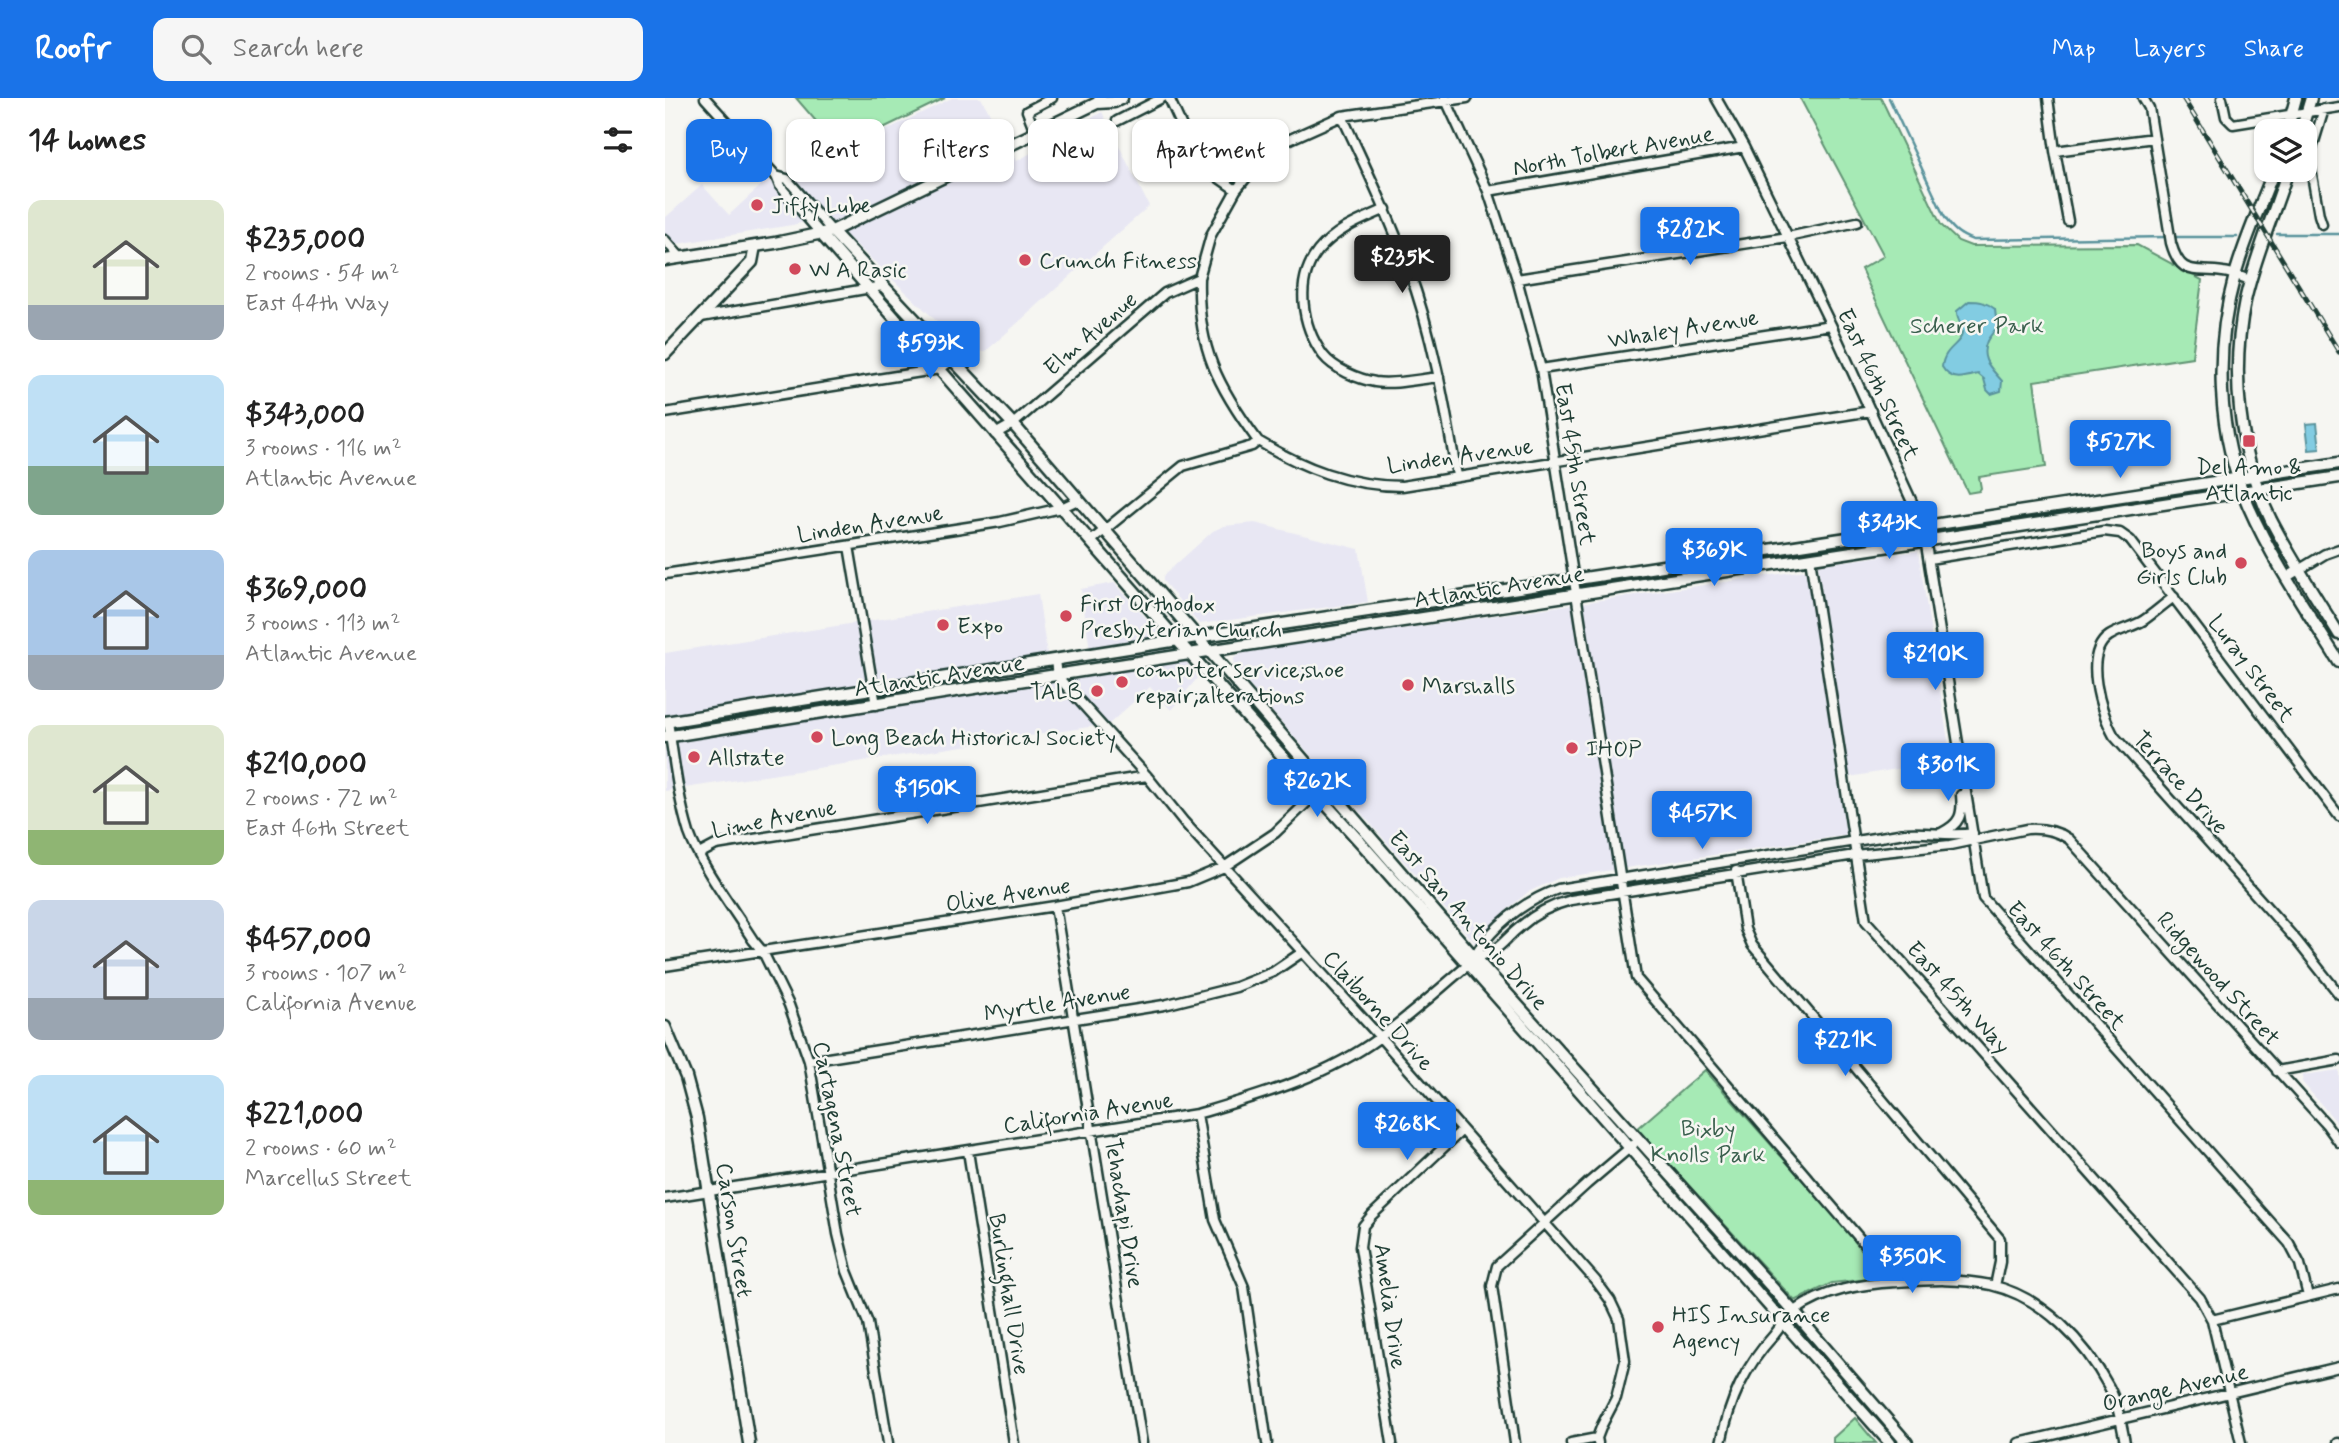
<!DOCTYPE html>
<html lang="en">
<head>
<meta charset="utf-8">
<style>
  body { margin:0; font-family:Mynerve,sans-serif; background:#f6f6f6; color:#222; height:100vh; display:flex; flex-direction:column; font-size:26px; white-space:nowrap }
  * { box-sizing:border-box; margin:0 }
  p { font-size:23px; color:#767676 }
  .icon { flex:none; width:38px; height:38px; fill:none; stroke:currentColor; stroke-width:2; stroke-linecap:round; stroke-linejoin:round }
  .map { position:relative; flex:1; overflow:hidden }
  .sheet { display:flex; flex-direction:column; background:#fff; width:665px }
  .sheet>* { flex:none }
  .top-card { position:absolute; left:21px; top:21px; width:665px; height:63px; display:flex; gap:14px }
  .tools { position:absolute; left:1589px; top:21px; display:grid; gap:14px }
  .tools a { display:grid; place-items:center; width:63px; height:63px; border-radius:14px; background:#fff; box-shadow:0 2px 5px #0004; font-size:35px }
  .price { position:absolute; translate:-50% -60px; padding:0 16px; border-radius:7px; background:#1a73e8; color:#fff; font-size:23px; line-height:46px; filter:drop-shadow(0 2px 4px #0008) }
  .price::after { content:''; position:absolute; left:50%; top:42px; width:21px; height:16px; margin-left:-10px; background:inherit; clip-path:polygon(0 0,100% 0,50% 100%) }
  .price.current { background:#222; color:#fff }
  ul { padding:0; list-style:none }
  li { display:flex; align-items:center; gap:21px; height:175px; padding:0 28px }
  li span { display:grid; place-items:center; flex:none; width:196px; height:140px; border-radius:14px; color:#555 }
  li>.icon { margin-inline-start:auto }
  span .icon { width:84px; height:84px; fill:#fffc; stroke-width:1 }
  li b { font-size:30px }
  h2 { display:flex; justify-content:space-between; align-items:center; height:84px; padding:0 28px; font-size:30px }
  .pill { padding:0 24px; border-radius:14px; background:#fff; box-shadow:0 2px 5px #0004; font-size:24px; line-height:63px }
  .pill.current { background:#1a73e8; color:#fff }
  header { display:flex; align-items:center; gap:42px; box-sizing:border-box; height:98px; padding:0 35px; background:#1a73e8; color:#fff }
  header strong { font-size:33px }
  nav { display:flex; gap:38px; margin-inline-start:auto; font-size:24px }
  .search { width:490px; height:63px; background:#f6f6f6; display:flex; align-items:center; gap:18px; box-sizing:border-box; padding:0 24px; border-radius:14px; color:#767676; font-size:26px }
  main { display:flex; flex:1; min-height:0 }
  .map>svg:first-child { display:block }
  .built { fill:#e8e7f3 }
  .green { fill:#a6eab5; stroke:#629474; stroke-width:2 }
  .water { fill:#82cce2; stroke:#5a939c; stroke-width:2 }
  .lines { fill:none; stroke-linecap:round; stroke-linejoin:round }
  .stream { stroke:#5a939c; stroke-width:2.5 }
  .minor-casing { stroke:#1f3d34; stroke-width:13 }
  .major-casing { stroke:#1f3d34; stroke-width:15 }
  .minor { stroke:#f6f6f2; stroke-width:8 }
  .major { stroke:#f6f6f2; stroke-width:10 }
  .rail-casing { stroke:#1f3d34; stroke-width:5 }
  .rail { stroke:#f6f6f2; stroke-width:2.5; stroke-dasharray:8; stroke-linecap:butt }
  .poi-dot { fill:#d1495b; stroke:#f6f6f2; stroke-width:2.5 }
  .labels { text-anchor:middle; stroke-width:5; stroke-linejoin:round; paint-order:stroke }
  .street-label { font-size:23px; fill:#1f3d34; stroke:#f6f6f2 }
  .poi-label { font-size:23px; fill:#1f3d34; stroke:#f6f6f2; text-anchor:start }
  .park-label { font-size:23px; fill:#3a604e; stroke:#f6f6f2 }
</style>
</head>
<body>
<header>
<strong>Roofr</strong>
<div class="search"><svg class="icon" aria-label="search" viewBox="0 0 24 24"><circle cx="10" cy="10" r="6"/><path d="M15 15l6 6"/></svg>Search here</div>
<nav><a>Map</a><a>Layers</a><a>Share</a></nav>
</header>
<main>
<section class="sheet">
<h2>14 homes<svg class="icon" aria-label="filters" viewBox="0 0 24 24"><path d="M4 7h16M4 17h16"/><circle cx="9" cy="7" r="2"/><circle cx="15" cy="17" r="2"/></svg></h2>
<ul>
<li><span style="background:linear-gradient(#dfe7d0 75%,#9aa5b1 0)"><svg class="icon" aria-label="home" viewBox="0 0 24 24"><path d="M3 11l9-7 9 7M6 9v11h12V9"/></svg></span><div><b>$235,000</b><p>2 rooms · 54 m²</p><p>East 44th Way</p></div></li>
<li><span style="background:linear-gradient(#bfe0f5 65%,#7fa58c 0)"><svg class="icon" aria-label="home" viewBox="0 0 24 24"><path d="M3 11l9-7 9 7M6 9v11h12V9"/></svg></span><div><b>$343,000</b><p>3 rooms · 116 m²</p><p>Atlantic Avenue</p></div></li>
<li><span style="background:linear-gradient(#a9c7e8 75%,#9aa5b1 0)"><svg class="icon" aria-label="home" viewBox="0 0 24 24"><path d="M3 11l9-7 9 7M6 9v11h12V9"/></svg></span><div><b>$369,000</b><p>3 rooms · 113 m²</p><p>Atlantic Avenue</p></div></li>
<li><span style="background:linear-gradient(#dfe7d0 75%,#8fb573 0)"><svg class="icon" aria-label="home" viewBox="0 0 24 24"><path d="M3 11l9-7 9 7M6 9v11h12V9"/></svg></span><div><b>$210,000</b><p>2 rooms · 72 m²</p><p>East 46th Street</p></div></li>
<li><span style="background:linear-gradient(#c9d6e8 70%,#9aa5b1 0)"><svg class="icon" aria-label="home" viewBox="0 0 24 24"><path d="M3 11l9-7 9 7M6 9v11h12V9"/></svg></span><div><b>$457,000</b><p>3 rooms · 107 m²</p><p>California Avenue</p></div></li>
<li><span style="background:linear-gradient(#bfe0f5 75%,#8fb573 0)"><svg class="icon" aria-label="home" viewBox="0 0 24 24"><path d="M3 11l9-7 9 7M6 9v11h12V9"/></svg></span><div><b>$221,000</b><p>2 rooms · 60 m²</p><p>Marcellus Street</p></div></li>
</ul>
</section>
<div class="map">
<svg width="1674" height="1345" viewBox="0 0 1674 1345">
  <rect width="100%" height="100%" fill="#f6f6f2"/>
  <filter id="ink" filterUnits="userSpaceOnUse"><feTurbulence type="fractalNoise" baseFrequency=".0143" numOctaves="2"/><feDisplacementMap in="SourceGraphic" scale="14" xChannelSelector="R" yChannelSelector="G"/><feConvolveMatrix kernelMatrix="1 2 1 2 8 2 1 2 1" color-interpolation-filters="sRGB"/></filter>
  <g filter="url(#ink)">
    <path class="built" d="M287,0H316L352,63L437,14L484,108L320,254L302,252L162,119L127,127L0,148V120L37,87L64,117L104,80L109,85L162,45L176,54Z
      M590,425L694,451L703,504L534,526L498,483V478L548,433L559,428Z
      M1253,453L1286,662L1184,679L1153,467Z
      M1141,472L1181,737L894,780L863,794L844,810L811,846L568,569L569,560L580,554Z
      M449,485L534,578L506,612L485,589L444,626L0,693V555L373,496L382,556L425,552L416,491Z
      M1674,972V1027L1637,984L1638,977Z"/>
    <path class="green" d="M131,0H280L175,51Z
      M1135,0H1216L1276,127L1293,143L1306,148L1472,147L1537,182L1527,259L1369,283L1381,369L1314,379L1316,390L1314,393L1303,395L1196,171L1219,158Z
      M1040,972L1223,1179L1167,1185L1130,1203L972,1031Z
      M1190,1320L1211,1345H1168V1340Z"/>
    <path class="water" d="M1304,203C1315,203 1321,204 1330,211L1332,229C1329,234 1325,237 1322,243C1314,261 1326,270 1337,283L1336,293L1326,296L1322,292L1319,281L1313,276C1298,280 1286,284 1277,269C1279,249 1296,247 1297,235C1298,227 1291,221 1292,213Z
      M1652,325L1655,351L1644,352L1641,326Z"/>
    <g class="lines">
      <path class="stream" d="M1224,0L1279,118C1287,131 1294,137 1308,142L1502,139
        M1612,136H1674
        M1508,139H1572"/>
      <defs>
        <path id="minor" d="M40,0L111,78L115,88L156,136
          M504,0L534,66L571,92
          M780,0L823,93L852,181L876,271L971,880L1232,1184
          M1051,0L1079,49L1166,227L1258,428L1318,800L1624,1145L1635,1166L1643,1198
          M1383,0L1390,53L1403,123
          M1478,0L1484,10L1506,145C1516,181 1531,169 1558,174C1567,175 1577,179 1585,182
          M1557,0L1561,19L1568,26L1674,9
          M677,18C700,68 724,117 743,170C768,237 780,308 792,378
          M452,23L497,0
          M371,36L362,13L387,0
          M1390,53L1489,40
          M111,78L122,81L167,133
          M823,93L1079,49
          M721,111C696,122 671,131 653,153C629,183 637,228 658,257C669,271 693,281 710,284C731,287 753,281 774,279
          M1657,126L1654,117L1644,60L1659,11
          M0,142L15,159
          M534,180C532,249 553,289 593,343
          M852,181L1123,139L1192,124
          M36,219L218,188
          M876,271L1166,227
          M0,315L275,271L288,261
          M330,336L348,326L500,195L534,180L546,137L571,92L590,69L621,43L677,18L802,0
          M426,443L518,368L587,348L593,343C639,370 683,388 737,388L1206,313
          M184,448L211,607
          M1145,460L1201,823L1535,1200L1547,1222L1576,1345
          M1264,461L1439,433L1455,435L1465,442L1674,718
          M0,476L335,424L396,410L413,402
          M1622,479L1660,456L1674,451
          M1509,499C1499,506 1489,515 1479,522C1468,529 1455,531 1444,538C1417,556 1436,615 1449,638L1632,843L1674,896
          M390,562L392,578L482,678L519,724L715,939L931,1183L945,1202L954,1221L960,1263L951,1300L937,1327L932,1340L933,1345
          M3,624C9,661 13,700 24,735C35,767 69,812 88,842L98,854L124,907L144,963L173,1136L182,1173L203,1225L223,1345
          M1276,735C1295,726 1298,717 1296,697
          M34,756L51,747L482,678
          M1071,773L1080,831L1087,847L1335,1141V1164L1330,1188
          M390,808L477,1345
          M810,860C837,852 836,844 856,828C871,815 887,807 906,802L1190,757L1285,747L1362,731C1378,730 1391,732 1404,741L1661,1026L1674,1044
          M0,868L390,808L523,784L559,769L610,735L661,686
          M144,963L499,907L571,889L608,874L636,855
          M1612,973L1674,962
          M532,1016L550,1122L579,1189L602,1345
          M303,1053L349,1345
          M0,1100L532,1016C596,997 661,979 715,939C746,917 774,891 803,867C810,860 813,852 819,844C838,820 865,801 893,791L1240,735C1263,733 1285,739 1308,735
          M1547,1222L1674,1191
          M727,1345L695,1149L698,1128L707,1117L796,1033
          M850,1345L827,1188L832,1168L922,1086L968,1047
          M906,1345L932,1340
          M1056,1345C1065,1301 1079,1270 1109,1237C1115,1229 1122,1219 1130,1213C1159,1192 1196,1186 1231,1184C1264,1182 1294,1180 1326,1187C1378,1199 1420,1244 1444,1289C1453,1306 1457,1327 1460,1345
          M1354,1345L1674,1269
          M1673,1345H1674"/>
        <path id="major" d="M432,5L449,4L457,0
          M1622,33L1631,0
          M1636,33L1646,0
          M1609,72C1596,107 1580,141 1570,177C1549,252 1552,335 1583,407C1607,462 1642,513 1674,564
          M1623,72C1609,116 1590,158 1580,203C1565,275 1574,356 1606,422C1626,461 1651,499 1674,536
          M167,133L348,326L810,860L1129,1214L1242,1345
          M156,136L513,543L697,746L1225,1345
          M0,162L110,145L167,133L432,5L436,0
          M0,256L87,164L90,148
          M0,624L532,539L1674,365
          M0,639L543,553L1674,379
          M0,929L21,979L32,1020L84,1345"/>
      </defs>
      <use href="#minor" class="minor-casing"/>
      <use href="#major" class="major-casing"/>
      <use href="#minor" class="minor"/>
      <use href="#major" class="major"/>
      <defs>
        <path id="rail" d="M1518,0L1674,254"/>
      </defs>
      <use href="#rail" class="rail-casing"/>
      <use href="#rail" class="rail"/>
    </g>
  </g>
  <g class="poi-dot">
    <circle cx="92" cy="107" r="7"/>
    <circle cx="360" cy="162" r="7"/>
    <circle cx="130" cy="171" r="7"/>
    <rect x="1577" y="336" width="14" height="14" rx="3.5"/>
    <circle cx="1576" cy="465" r="7"/>
    <circle cx="401" cy="518" r="7"/>
    <circle cx="278" cy="527" r="7"/>
    <circle cx="457" cy="584" r="7"/>
    <circle cx="743" cy="587" r="7"/>
    <circle cx="432" cy="593" r="7"/>
    <circle cx="152" cy="639" r="7"/>
    <circle cx="907" cy="650" r="7"/>
    <circle cx="29" cy="659" r="7"/>
    <circle cx="993" cy="1229" r="7"/>
  </g>
  <g class="labels">
    <g class="street-label">
      <text transform="translate(948 52) rotate(-10)" y="8">North Tolbert Avenue</text>
      <text transform="translate(1018 230) rotate(-9)" y="8">Whaley Avenue</text>
      <text transform="translate(425 235) rotate(-41)" y="8">Elm Avenue</text>
      <text transform="translate(1214 286) rotate(65)" y="8">East 46th Street</text>
      <text transform="translate(795 357) rotate(-8)" y="8">Linden Avenue</text>
      <text transform="translate(911 366) rotate(81)" y="8">East 45th Street</text>
      <text transform="translate(205 425) rotate(-9)" y="8">Linden Avenue</text>
      <text transform="translate(834 488) rotate(-9)" y="8">Atlantic Avenue</text>
      <text transform="translate(1587 570) rotate(53)" y="8">Luray Street</text>
      <text transform="translate(274 577) rotate(-9)" y="8">Atlantic Avenue</text>
      <text transform="translate(1516 684) rotate(48)" y="8">Terrace Drive</text>
      <text transform="translate(109 720) rotate(-11)" y="8">Lime Avenue</text>
      <text transform="translate(343 796) rotate(-9)" y="8">Olive Avenue</text>
      <text transform="translate(804 822) rotate(49)" y="8">East San Antonio Drive</text>
      <text transform="translate(1402 867) rotate(48)" y="8">East 46th Street</text>
      <text transform="translate(1554 880) rotate(48)" y="8">Ridgewood Street</text>
      <text transform="translate(1294 899) rotate(48)" y="8">East 45th Way</text>
      <text transform="translate(392 904) rotate(-9)" y="8">Myrtle Avenue</text>
      <text transform="translate(714 912) rotate(48)" y="8">Claiborne Drive</text>
      <text transform="translate(423 1014) rotate(-9)" y="8">California Avenue</text>
      <text transform="translate(173 1031) rotate(79)" y="8">Cartagena Street</text>
      <text transform="translate(460 1115) rotate(81)" y="8">Tehachapi Drive</text>
      <text transform="translate(70 1132) rotate(81)" y="8">Carson Street</text>
      <text transform="translate(345 1196) rotate(81)" y="8">Burlinghall Drive</text>
      <text transform="translate(726 1208) rotate(82)" y="8">Amelia Drive</text>
      <text transform="translate(1510 1289) rotate(-13)" y="8">Orange Avenue</text>
    </g>
    <g class="poi-label">
      <text x="106" y="115">Jiffy Lube</text>
      <text x="374" y="170">Crunch Fitness</text>
      <text x="144" y="179">W A Rasic</text>
      <text x="1584" y="376" text-anchor="middle">Del Amo &amp;<tspan x="1584" dy="26">Atlantic</tspan></text>
      <text x="1562" y="460" text-anchor="end">Boys and<tspan x="1562" dy="26">Girls Club</tspan></text>
      <text x="415" y="513">First Orthodox<tspan x="415" dy="26">Presbyterian Church</tspan></text>
      <text x="292" y="535">Expo</text>
      <text x="471" y="579">computer service;shoe<tspan x="471" dy="26">repair;alterations</tspan></text>
      <text x="757" y="595">Marshalls</text>
      <text x="418" y="601" text-anchor="end">TALB</text>
      <text x="166" y="647">Long Beach Historical Society</text>
      <text x="921" y="658">IHOP</text>
      <text x="43" y="667">Allstate</text>
      <text x="1007" y="1224">HIS Insurance<tspan x="1007" dy="26">Agency</tspan></text>
    </g>
    <g class="park-label">
      <text x="1312" y="235">Scherer Park</text>
      <text x="1043" y="1038">Bixby<tspan x="1043" dy="26">Knolls Park</tspan></text>
    </g>
  </g>
</svg>
<div class="tools">
<a><svg class="icon" aria-label="layers" viewBox="0 0 24 24"><path d="M12 4l9 5-9 5-9-5zM3 14l9 5 9-5"/></svg></a>
</div>
<b class="price" style="left:1025px;top:169px">$282K</b>
<b class="price current" style="left:737px;top:197px">$235K</b>
<b class="price" style="left:265px;top:283px">$593K</b>
<b class="price" style="left:1455px;top:382px">$527K</b>
<b class="price" style="left:1224px;top:463px">$343K</b>
<b class="price" style="left:1049px;top:490px">$369K</b>
<b class="price" style="left:1270px;top:594px">$210K</b>
<b class="price" style="left:1283px;top:705px">$301K</b>
<b class="price" style="left:652px;top:721px">$262K</b>
<b class="price" style="left:262px;top:728px">$150K</b>
<b class="price" style="left:1037px;top:753px">$457K</b>
<b class="price" style="left:1180px;top:980px">$221K</b>
<b class="price" style="left:742px;top:1064px">$268K</b>
<b class="price" style="left:1247px;top:1197px">$350K</b>
<div class="top-card">
<a class="pill current">Buy</a>
<a class="pill">Rent</a>
<a class="pill">Filters</a>
<a class="pill">New</a>
<a class="pill">Apartment</a>
</div>
</div>
</main>
</body>
</html>
